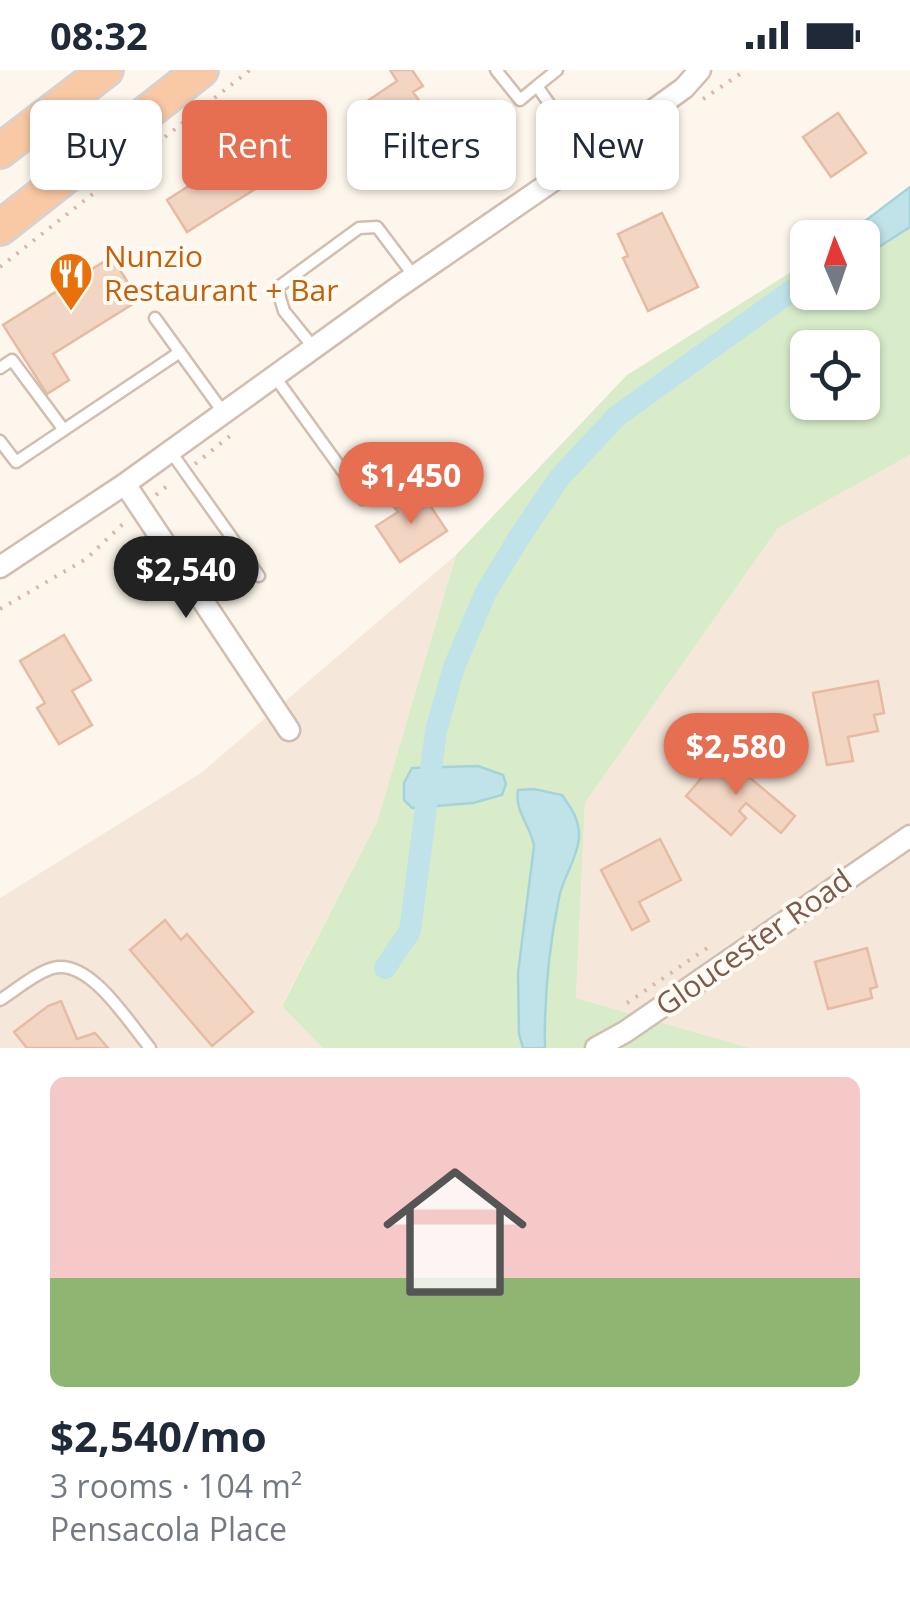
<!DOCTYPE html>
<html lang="en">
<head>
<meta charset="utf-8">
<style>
  body { margin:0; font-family:"Open Sans",sans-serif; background:#f6f6f7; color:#1f2937; height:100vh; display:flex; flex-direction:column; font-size:38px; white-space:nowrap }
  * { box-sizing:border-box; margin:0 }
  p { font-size:32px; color:#747a83 }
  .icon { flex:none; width:55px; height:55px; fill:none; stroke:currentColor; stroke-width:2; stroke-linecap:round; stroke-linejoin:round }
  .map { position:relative; height:978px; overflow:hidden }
  .drawer { display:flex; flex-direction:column; background:#fff; flex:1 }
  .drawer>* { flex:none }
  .banner { position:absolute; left:30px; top:30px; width:850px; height:90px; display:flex; gap:20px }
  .needle { width:65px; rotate:358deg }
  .tools { position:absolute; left:790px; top:150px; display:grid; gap:20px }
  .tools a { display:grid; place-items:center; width:90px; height:90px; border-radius:15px; background:#fff; box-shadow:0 2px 8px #0004; font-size:50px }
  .price { position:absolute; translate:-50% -85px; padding:0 22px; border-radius:35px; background:#e76f51; color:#fff; font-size:32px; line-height:65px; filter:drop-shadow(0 2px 5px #0008) }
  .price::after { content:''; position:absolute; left:50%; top:60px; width:30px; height:22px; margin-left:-15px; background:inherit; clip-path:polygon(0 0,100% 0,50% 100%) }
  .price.selected { background:#222; color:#fff }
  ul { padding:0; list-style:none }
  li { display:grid; align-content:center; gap:20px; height:530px; padding:0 50px }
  li span { display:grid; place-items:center; height:310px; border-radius:15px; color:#555 }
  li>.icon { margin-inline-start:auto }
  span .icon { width:180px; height:180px; fill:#fffc; stroke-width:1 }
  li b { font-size:42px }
  .chip { padding:0 35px; border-radius:15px; background:#fff; box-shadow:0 2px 8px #0004; font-size:35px; line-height:90px }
  .chip.selected { background:#e76f51; color:#fff }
  .status { display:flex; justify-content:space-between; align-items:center; height:70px; padding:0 50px; background:#fff; direction:ltr }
  .status svg { height:28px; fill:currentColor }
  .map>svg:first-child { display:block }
  .residential { fill:#f5e8da }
  .green { fill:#d8ecc9; fill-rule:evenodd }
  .water { fill:#bfe3e8; stroke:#a5d3da; stroke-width:2.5 }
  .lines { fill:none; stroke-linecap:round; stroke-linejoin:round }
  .canal { stroke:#bfe3e8; stroke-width:22 }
  .building { fill:#f3d5c3; stroke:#e6bba3; stroke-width:2.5 }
  .service-casing { stroke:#d1beb0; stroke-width:15 }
  .minor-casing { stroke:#d1beb0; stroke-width:25 }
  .trunk-casing { stroke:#dad1cd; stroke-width:38 }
  .path { stroke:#d9b8a5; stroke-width:4; stroke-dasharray:2.5 8; stroke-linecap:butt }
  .service { stroke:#fff; stroke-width:10 }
  .minor { stroke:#fff; stroke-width:20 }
  .trunk { stroke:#f9c8a4; stroke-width:32 }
  .labels { text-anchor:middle; stroke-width:8; stroke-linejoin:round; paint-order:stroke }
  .food-label { font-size:30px; fill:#c56008; stroke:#fffaf3; text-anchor:start }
  .street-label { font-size:30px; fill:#7a5c4d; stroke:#fffaf3 }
</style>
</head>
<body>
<div class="status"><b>08:32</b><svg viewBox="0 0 49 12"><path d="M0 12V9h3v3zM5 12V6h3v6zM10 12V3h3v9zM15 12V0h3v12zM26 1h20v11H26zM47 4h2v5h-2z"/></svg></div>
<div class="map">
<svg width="910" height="978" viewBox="0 0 910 978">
  <rect width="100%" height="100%" fill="#fdf6ec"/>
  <path class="residential" d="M910,385V978H750L576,928L585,733L778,458Z
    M456,485L377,752L282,935L323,978H0V828L201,703Z"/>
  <path class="green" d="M910,127V385L778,458L585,733L576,928L750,978H323L282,936L377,752L456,485L627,305L807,192L808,222H862V168ZM808,278H862V332H808Z"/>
  <path class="water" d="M910,117V157L863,187L862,168L844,167Z
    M478,696L503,705L506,714L502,725L473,733L412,738L404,730V713L412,698Z
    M534,719L562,725C572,739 580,751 579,768C577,790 563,807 559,828C549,877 544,928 545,978H523L519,964L518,903L534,776C531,757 514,740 518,720Z"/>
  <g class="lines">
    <path class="canal" d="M385,898L410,861L436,661L454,597L486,522L520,466L560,407L617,346L808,209"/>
  </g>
  <path class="building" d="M390,0H412L423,16L413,22L425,39L379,70L357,38L397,11Z
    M838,43L866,83L831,107L803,67Z
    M288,52L305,78L274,97L279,104L187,162L167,130Z
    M662,143L698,217L648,241L623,188L628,186L618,164Z
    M124,179L133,193L120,200L139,230L53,284L69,310L47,324L3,255Z
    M420,420L447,461L400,492L376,456L398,442L394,437Z
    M64,565L91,610L72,621L92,655L59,674L37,638L45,633L20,591Z
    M878,611L884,643L874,645L878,661L848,667L853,691L827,695L813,623Z
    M722,684L795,746L781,763L746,733L739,741L746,748L731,765L686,726Z
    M660,769L681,810L639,832L649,851L632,860L601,800Z
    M165,850L181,870L187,864L253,942L212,976L130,880Z
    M867,878L877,917L870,919L872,928L828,939L815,892Z
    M61,931L77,969L95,963L108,978H27L14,962L48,936Z"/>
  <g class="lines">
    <defs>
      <path id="service" d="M496,0L520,30L537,16L573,68L579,92
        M537,16L557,0
        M155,248L223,342
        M314,278L284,241L277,218L359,158L377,157L414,206
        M0,298L12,290L64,360
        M275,307L363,429L410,396
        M0,371L16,392L180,282
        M171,382L259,506
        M0,930C16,920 35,903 53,898C90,888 129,953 150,978"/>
      <path id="minor" d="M125,414L289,660
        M0,497L125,414L397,218L602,77L684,18L700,0
        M596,978L625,962L910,766"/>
      <path id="trunk" d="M0,81L106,0
        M0,158L201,0"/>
    </defs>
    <use href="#service" class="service-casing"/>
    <use href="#minor" class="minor-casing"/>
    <use href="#trunk" class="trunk-casing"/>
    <path class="path" d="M703,29L746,0
      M0,197L250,0
      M195,394L235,362
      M156,425L172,412
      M0,539L86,489L126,451
      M627,933L713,874"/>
    <use href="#service" class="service"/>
    <use href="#minor" class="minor"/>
    <use href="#trunk" class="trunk"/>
  </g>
  <defs>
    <symbol id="restaurant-pin" viewBox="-11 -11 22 30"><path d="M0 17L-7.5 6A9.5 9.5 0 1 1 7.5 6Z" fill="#e8710a" stroke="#fffaf3"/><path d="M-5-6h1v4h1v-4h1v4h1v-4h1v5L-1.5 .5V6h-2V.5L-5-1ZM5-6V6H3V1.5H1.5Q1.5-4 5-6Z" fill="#fff"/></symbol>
  </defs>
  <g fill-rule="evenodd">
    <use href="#restaurant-pin" x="46" y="179" width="50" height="68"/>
  </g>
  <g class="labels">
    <g class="food-label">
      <text x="104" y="197">Nunzio<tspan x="104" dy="34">Restaurant + Bar</tspan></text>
    </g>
    <g class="street-label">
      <text transform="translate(754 873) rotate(-35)" y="10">Gloucester Road</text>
    </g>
  </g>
</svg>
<div class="tools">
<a><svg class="needle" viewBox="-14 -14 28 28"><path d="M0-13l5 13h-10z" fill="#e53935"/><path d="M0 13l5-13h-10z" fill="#747a83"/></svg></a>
<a><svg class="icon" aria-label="locate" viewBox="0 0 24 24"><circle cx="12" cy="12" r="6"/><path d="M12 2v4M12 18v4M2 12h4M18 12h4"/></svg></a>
</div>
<b class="price" style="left:411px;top:457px">$1,450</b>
<b class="price selected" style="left:186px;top:551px">$2,540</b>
<b class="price" style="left:736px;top:728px">$2,580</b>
<div class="banner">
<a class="chip">Buy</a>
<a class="chip selected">Rent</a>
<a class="chip">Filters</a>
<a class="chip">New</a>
</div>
</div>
<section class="drawer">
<ul>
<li><span style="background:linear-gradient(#f6c9c9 65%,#8fb573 0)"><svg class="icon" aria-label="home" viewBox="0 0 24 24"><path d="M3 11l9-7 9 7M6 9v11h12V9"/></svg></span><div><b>$2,540/mo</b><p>3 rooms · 104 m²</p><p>Pensacola Place</p></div></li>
</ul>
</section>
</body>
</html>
